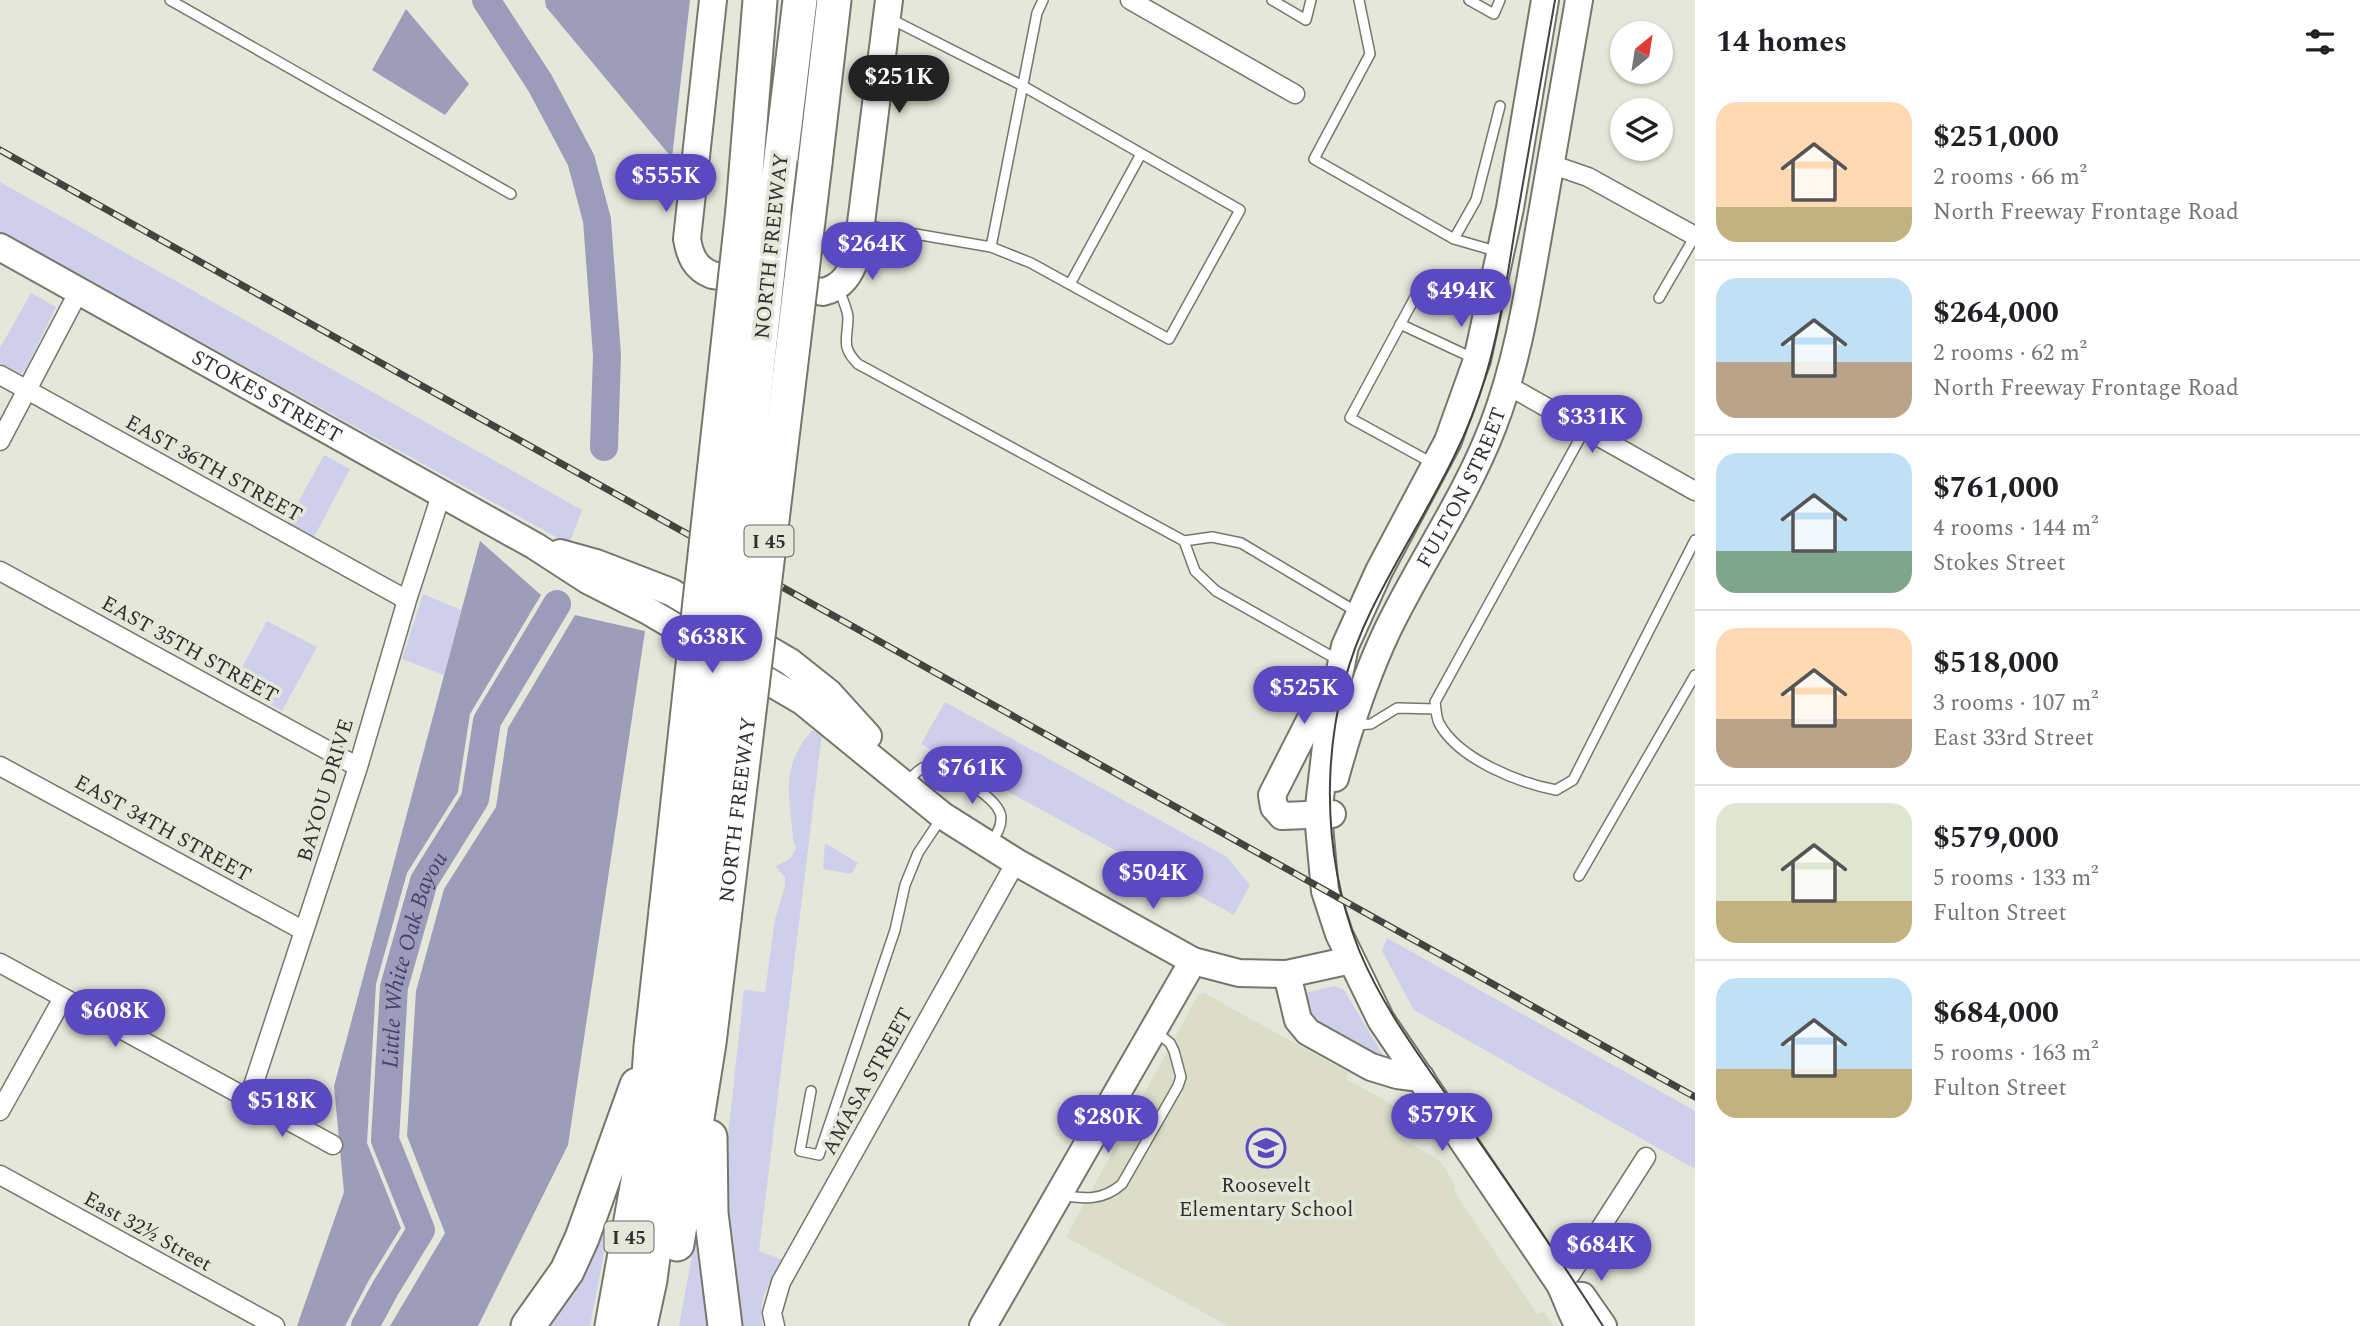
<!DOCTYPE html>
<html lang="en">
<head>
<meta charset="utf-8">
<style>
  body { margin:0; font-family:Spectral,serif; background:#f6f6f6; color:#202124; height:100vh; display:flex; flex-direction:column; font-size:26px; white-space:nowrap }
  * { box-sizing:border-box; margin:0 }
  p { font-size:23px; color:#757577 }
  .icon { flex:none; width:38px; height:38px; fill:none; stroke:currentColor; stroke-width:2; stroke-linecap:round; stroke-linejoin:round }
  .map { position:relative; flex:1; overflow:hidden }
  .sheet { display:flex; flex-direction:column; background:#fff; width:665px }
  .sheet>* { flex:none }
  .needle { width:46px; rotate:30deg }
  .tools { position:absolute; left:1610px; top:21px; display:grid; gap:14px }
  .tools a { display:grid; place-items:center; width:63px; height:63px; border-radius:50%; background:#fff; box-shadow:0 2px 5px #0004; font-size:35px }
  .price { position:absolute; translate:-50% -60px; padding:0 16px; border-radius:24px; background:#5b49c1; color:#fff; font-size:23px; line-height:46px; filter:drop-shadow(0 2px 4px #0008) }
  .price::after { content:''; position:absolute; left:50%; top:42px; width:21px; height:16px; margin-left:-10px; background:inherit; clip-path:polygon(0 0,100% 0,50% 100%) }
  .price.on { background:#222; color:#fff }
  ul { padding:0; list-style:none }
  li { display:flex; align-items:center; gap:21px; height:175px; padding:0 21px }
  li+li { border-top:2px solid #e0e0e0 }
  li span { display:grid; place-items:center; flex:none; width:196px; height:140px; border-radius:21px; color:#555 }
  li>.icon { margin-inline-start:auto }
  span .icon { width:84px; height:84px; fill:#fffc; stroke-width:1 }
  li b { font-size:30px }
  h2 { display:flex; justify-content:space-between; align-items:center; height:84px; padding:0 21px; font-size:30px }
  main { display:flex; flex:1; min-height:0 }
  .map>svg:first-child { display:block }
  .built { fill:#dbddc9 }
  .green { fill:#cfcfec }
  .forest { fill:#9d9dba }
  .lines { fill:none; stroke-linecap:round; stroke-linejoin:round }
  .river { stroke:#9c9cba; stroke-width:28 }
  .lane-casing { stroke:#75776b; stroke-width:12 }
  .street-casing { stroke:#75776b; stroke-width:21 }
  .secondary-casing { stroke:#75776b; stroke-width:30 }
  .highway-casing { stroke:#75776b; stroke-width:37 }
  .path { stroke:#888981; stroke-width:2.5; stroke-dasharray:2 5; stroke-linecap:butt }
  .lane { stroke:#fff; stroke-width:9 }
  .street { stroke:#fff; stroke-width:18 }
  .secondary { stroke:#fff; stroke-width:26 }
  .highway { stroke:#fff; stroke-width:33 }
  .tram { stroke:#43443e; stroke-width:2 }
  .rail-casing { stroke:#43443e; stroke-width:7 }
  .rail { stroke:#e5e7da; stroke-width:4.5; stroke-dasharray:13; stroke-linecap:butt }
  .highway-bridge-casing { stroke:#75776b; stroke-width:37; stroke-linecap:butt }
  .highway-bridge { stroke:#fff; stroke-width:33 }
  .labels { text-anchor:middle; stroke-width:7; stroke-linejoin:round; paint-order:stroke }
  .shield { fill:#e5e7da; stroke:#666860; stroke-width:2 }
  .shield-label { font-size:19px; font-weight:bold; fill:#30312c }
  .street-label { font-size:21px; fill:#30312c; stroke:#e5e7da }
  .poi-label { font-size:21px; fill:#30312c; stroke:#e5e7da }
  .water-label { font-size:23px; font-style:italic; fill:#43416d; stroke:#e5e7da }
</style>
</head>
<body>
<main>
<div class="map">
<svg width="1695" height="1326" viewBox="0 0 1695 1326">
  <rect width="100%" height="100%" fill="#e5e7da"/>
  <path class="built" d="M1204,993L1349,1073L1346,1079L1409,1114L1397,1136L1440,1161L1455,1184L1454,1191L1537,1314L1544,1312L1554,1326H1228L1066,1237L1198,995Z"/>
  <path class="green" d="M0,182L582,510L569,544L0,232Z
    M31,293L56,307L26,369L20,374L0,363V348Z
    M324,455L350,469L314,537L287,523Z
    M423,594L461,610L444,675L402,659Z
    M267,621L317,647L282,711L233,684Z
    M945,702L1227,857L1250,885L1234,915L921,744Z
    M812,730L822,734L759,1251L783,1260C770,1282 756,1300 763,1326H736L732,1303L725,1163L744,990L765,992L775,919L785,886V878L776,866L791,858L796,848L793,840C790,793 779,770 812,730Z
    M825,843L858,863L851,874L823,869Z
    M1387,938L1695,1111V1169L1414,1010L1382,951Z
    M1334,986L1344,990L1389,1065L1317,1028L1300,1003L1302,994Z
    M607,1223L609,1227L590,1326H546L604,1225Z
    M698,1224L710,1326H679L696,1234Z"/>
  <path class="forest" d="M545,0H690L672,158L546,7Z
    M406,9L469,84L445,115L372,70Z
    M480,541L541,595L470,714L458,792L407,873L376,984L367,1143L401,1228L369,1280L345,1326H297L344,1192L334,1086Z
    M575,615L645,631L568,1145L478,1326H390L445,1233L407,1136L416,991L444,889L496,807L508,728Z"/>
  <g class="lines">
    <g class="river">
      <path d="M486,0L540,83L581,160L597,220L607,355L604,447"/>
      <path id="s1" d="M365,1326L385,1289L421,1230L385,1140L394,987L424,881L475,799L487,721L557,604"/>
    </g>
    <defs>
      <path id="lane" d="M170,0L511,194
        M1272,0L1306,20L1311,0
        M1359,0L1370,54L1314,159L1454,239L1499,252
        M1469,0L1494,14L1500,0
        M863,225L991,247L1031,263L1169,339L1240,210L1023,86L889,18
        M1454,239L1476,200L1500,106
        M991,247L1037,13L1043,0
        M1070,284L1141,154
        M1421,286L1350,418L1434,464
        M839,290C842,298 847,308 848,317C848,339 840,346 858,364L1184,541L1212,537L1241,543L1357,612
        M1659,298L1695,236
        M1400,324L1475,359
        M1585,429L1435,702C1436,708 1436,717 1439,723C1458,759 1519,783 1556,790L1573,780L1695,540
        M1184,541L1195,571L1216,591L1338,660
        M1355,725L1371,724L1397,708L1436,709
        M906,783C917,771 924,762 941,767C957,777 1002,799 1001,819C1001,829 995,836 990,844
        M1579,876L1695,675
        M811,1091L800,1151L819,1155L895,930L905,885L918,853L942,817
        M1060,1195C1084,1199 1103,1201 1122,1184L1178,1086L1181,1077L1174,1051L1170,1043L1156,1032"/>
      <path id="street" d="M1130,0L1295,94
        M1550,164L1588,177L1695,236
        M0,375L407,600
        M1507,385L1695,491
        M0,441L79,291
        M0,571L358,767
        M0,766L304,931
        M0,963L333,1145
        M249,1098L358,767L407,600L441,495
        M0,1111L63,998
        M0,1175L275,1326
        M1559,1283L1571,1274L1646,1157
        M775,1326L772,1313L781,1282L1016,862"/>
      <g id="secondary">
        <path d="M713,0L687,239C690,256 695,268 712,275L823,292C843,287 850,274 857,255L889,0"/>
        <path d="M1545,0L1510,208L1477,360L1448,441L1379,571L1345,646L1328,729L1318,815L1325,891L1339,934L1381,1020L1559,1283C1567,1297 1570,1312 1579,1326"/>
        <path id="s2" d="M0,247L535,546L589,581L650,612L802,701L943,816L1016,862L1193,961L1239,973L1287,974L1351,960"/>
        <path d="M560,553L596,563L671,592L790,662L829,693L868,736"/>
        <path d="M1327,687L1272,795L1274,807L1282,816L1332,814"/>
        <path id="s3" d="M1335,778C1349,727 1365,677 1388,629C1421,561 1466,497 1493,426C1518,361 1528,293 1540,225C1553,150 1566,75 1579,0"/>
        <path d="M1287,974L1298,1020L1308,1032L1371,1067L1397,1075L1421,1078"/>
        <path d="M1565,1295L1582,1296L1603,1326"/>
        <path d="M983,1326L1193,961"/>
      </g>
      <path id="highway" d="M815,163L834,0
        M743,209L760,0
        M774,216L800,0
        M710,1137L711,1213L725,1326
        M677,1244L709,1043L724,919
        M528,1326L567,1271L582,1238L637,1085
        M612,1326L644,1148L651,1046L666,911
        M640,1326L650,1280L659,1210L697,910"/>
    </defs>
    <use href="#lane" class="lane-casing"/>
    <use href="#street" class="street-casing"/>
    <use href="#secondary" class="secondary-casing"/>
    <use href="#highway" class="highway-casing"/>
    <path class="path" d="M1401,1097L1413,1105"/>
    <use href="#lane" class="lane"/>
    <use href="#street" class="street"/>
    <use href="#secondary" class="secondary"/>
    <use href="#highway" class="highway"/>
    <path class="tram" d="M1555,0C1542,76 1529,152 1515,229C1507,278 1500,329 1485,378C1461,462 1409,533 1371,611C1320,715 1317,843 1359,950C1383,1008 1421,1058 1457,1110C1507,1181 1556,1253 1603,1326"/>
    <defs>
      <path id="rail" d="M0,150L1695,1097"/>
    </defs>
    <use href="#rail" class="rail-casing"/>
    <use href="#rail" class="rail"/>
    <defs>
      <g id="highway-bridge">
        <path d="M697,910L774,216"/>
        <path d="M666,911L743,209"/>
        <path id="s4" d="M724,919L815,163"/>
      </g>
    </defs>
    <use href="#highway-bridge" class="highway-bridge-casing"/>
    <use href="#highway-bridge" class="highway-bridge"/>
  </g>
  <defs>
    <symbol id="school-ring" viewBox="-11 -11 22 22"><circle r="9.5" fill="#e5e7da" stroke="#5b49c1" stroke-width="1.5"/><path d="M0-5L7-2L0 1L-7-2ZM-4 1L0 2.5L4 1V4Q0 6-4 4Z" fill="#5b49c1"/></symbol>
  </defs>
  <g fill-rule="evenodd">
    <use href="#school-ring" x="1244" y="1126" width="44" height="44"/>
  </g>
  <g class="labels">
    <g class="shield">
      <rect x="744.5" y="525.5" width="49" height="31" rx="5"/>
      <rect x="604.5" y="1221.5" width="49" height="31" rx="5"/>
    </g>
    <g class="shield-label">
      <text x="769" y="548">I 45</text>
      <text x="629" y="1244">I 45</text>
    </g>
    <g class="street-label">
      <text transform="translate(771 246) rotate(-84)" y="7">NORTH FREEWAY</text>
      <text dy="7" stroke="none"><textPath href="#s2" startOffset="306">STOKES STREET</textPath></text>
      <text transform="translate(214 468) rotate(29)" y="7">EAST 36TH STREET</text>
      <text dy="7" stroke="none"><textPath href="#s3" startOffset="318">FULTON STREET</textPath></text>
      <text transform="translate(190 649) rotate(29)" y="7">EAST 35TH STREET</text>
      <text transform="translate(325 790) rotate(-73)" y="7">BAYOU DRIVE</text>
      <text dy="7" stroke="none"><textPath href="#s4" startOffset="110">NORTH FREEWAY</textPath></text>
      <text transform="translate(163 828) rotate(29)" y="7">EAST 34TH STREET</text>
      <text transform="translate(867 1081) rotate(-61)" y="7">AMASA STREET</text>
      <text transform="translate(148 1231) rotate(29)" y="7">East 32½ Street</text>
    </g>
    <g class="poi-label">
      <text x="1266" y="1192">Roosevelt<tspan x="1266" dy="24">Elementary School</tspan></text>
    </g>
    <g class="water-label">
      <text dy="8" stroke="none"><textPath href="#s1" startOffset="392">Little White Oak Bayou</textPath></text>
    </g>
  </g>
</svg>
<div class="tools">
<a><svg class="needle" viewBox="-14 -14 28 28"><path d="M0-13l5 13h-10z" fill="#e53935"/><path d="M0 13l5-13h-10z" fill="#757577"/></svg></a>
<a><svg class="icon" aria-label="layers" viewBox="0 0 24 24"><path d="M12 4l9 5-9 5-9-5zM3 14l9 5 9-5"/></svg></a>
</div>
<b class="price on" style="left:899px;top:115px">$251K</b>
<b class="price" style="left:666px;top:214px">$555K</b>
<b class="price" style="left:872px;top:282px">$264K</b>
<b class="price" style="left:1461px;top:329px">$494K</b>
<b class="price" style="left:1592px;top:455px">$331K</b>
<b class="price" style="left:712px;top:675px">$638K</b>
<b class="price" style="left:1304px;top:726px">$525K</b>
<b class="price" style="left:972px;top:806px">$761K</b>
<b class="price" style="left:1153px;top:911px">$504K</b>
<b class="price" style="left:115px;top:1049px">$608K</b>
<b class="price" style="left:282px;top:1139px">$518K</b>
<b class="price" style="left:1442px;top:1153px">$579K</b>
<b class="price" style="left:1108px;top:1155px">$280K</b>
<b class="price" style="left:1601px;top:1283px">$684K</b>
</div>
<section class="sheet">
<h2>14 homes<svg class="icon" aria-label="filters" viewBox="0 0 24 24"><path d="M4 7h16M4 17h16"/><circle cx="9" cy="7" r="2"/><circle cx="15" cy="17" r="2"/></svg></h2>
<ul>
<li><span style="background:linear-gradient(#ffd9b3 75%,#c2b280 0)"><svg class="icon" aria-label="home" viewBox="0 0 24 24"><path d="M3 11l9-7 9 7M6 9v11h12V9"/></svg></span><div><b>$251,000</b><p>2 rooms · 66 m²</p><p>North Freeway Frontage Road</p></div></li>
<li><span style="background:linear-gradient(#bfe0f5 60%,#b9a48a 0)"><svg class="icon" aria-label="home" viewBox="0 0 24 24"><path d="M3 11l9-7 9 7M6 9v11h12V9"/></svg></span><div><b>$264,000</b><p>2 rooms · 62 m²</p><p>North Freeway Frontage Road</p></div></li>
<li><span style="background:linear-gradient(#bfe0f5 70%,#7fa58c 0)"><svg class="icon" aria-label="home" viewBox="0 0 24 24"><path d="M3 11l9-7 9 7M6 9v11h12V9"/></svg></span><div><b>$761,000</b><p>4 rooms · 144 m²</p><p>Stokes Street</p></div></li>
<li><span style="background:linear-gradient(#ffd9b3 65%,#b9a48a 0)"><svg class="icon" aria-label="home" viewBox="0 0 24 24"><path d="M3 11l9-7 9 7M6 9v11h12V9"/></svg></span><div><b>$518,000</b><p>3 rooms · 107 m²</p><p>East 33rd Street</p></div></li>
<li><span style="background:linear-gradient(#dfe7d0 70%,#c2b280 0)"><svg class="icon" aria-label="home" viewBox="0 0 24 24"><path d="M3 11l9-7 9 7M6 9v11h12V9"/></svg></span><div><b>$579,000</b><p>5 rooms · 133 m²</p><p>Fulton Street</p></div></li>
<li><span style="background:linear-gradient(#bfe0f5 65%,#c2b280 0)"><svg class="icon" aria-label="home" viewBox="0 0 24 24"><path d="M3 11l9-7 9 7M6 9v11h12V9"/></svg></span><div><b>$684,000</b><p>5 rooms · 163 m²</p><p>Fulton Street</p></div></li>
</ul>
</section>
</main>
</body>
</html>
